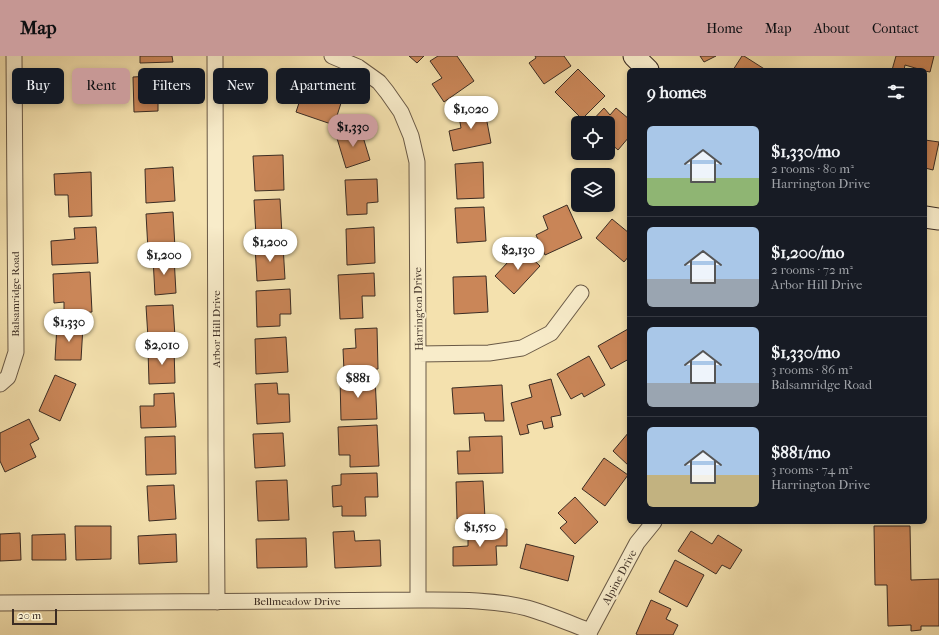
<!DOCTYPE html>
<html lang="en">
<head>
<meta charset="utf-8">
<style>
  body { margin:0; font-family:"IM FELL French Canon",serif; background:#20242c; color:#f1f3f6; height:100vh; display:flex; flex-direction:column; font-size:15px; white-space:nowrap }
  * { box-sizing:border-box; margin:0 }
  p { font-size:13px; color:#9ea1a6 }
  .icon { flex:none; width:22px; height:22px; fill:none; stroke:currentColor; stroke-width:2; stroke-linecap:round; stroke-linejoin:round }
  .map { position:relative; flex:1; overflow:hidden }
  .drawer { position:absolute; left:627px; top:12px; width:300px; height:456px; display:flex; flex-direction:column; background:#171b24; border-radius:6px; box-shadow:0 2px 6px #0003 }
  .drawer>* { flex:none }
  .banner { position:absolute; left:12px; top:12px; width:380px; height:36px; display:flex; gap:8px }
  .tools { position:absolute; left:571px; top:60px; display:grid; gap:8px }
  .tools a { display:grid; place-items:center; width:44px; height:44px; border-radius:6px; background:#171b24; box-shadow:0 2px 6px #0003; font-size:20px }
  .scale { position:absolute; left:12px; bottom:10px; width:45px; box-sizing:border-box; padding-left:4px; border:2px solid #3b2c23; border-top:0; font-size:11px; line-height:14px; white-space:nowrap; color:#3b2c23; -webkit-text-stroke:3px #f8ecca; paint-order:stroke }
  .price { position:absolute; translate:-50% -34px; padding:0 9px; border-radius:14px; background:#fff; color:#222; font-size:13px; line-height:26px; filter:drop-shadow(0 1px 2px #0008) }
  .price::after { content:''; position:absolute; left:50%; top:24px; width:12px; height:9px; margin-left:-6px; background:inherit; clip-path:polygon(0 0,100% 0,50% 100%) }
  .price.selected { background:#c59692; color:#111 }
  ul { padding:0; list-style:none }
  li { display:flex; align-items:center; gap:12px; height:100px; padding:0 20px }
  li+li { border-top:1px solid #363941 }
  li span { display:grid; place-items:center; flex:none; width:112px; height:80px; border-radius:6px; color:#555 }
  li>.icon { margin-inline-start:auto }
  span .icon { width:48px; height:48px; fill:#fffc; stroke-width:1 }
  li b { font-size:17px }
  h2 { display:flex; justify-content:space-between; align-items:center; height:48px; padding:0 20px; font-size:17px }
  .tag { padding:0 14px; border-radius:6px; background:#171b24; box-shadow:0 2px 6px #0003; font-size:14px; line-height:36px }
  .tag.selected { background:#c59692; color:#111 }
  header { display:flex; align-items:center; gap:24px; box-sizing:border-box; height:56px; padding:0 20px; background:#c59692; color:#111 }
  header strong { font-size:19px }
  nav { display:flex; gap:22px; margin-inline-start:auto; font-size:14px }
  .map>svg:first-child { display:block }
  .building { fill:#ca8658; stroke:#3b2c23 }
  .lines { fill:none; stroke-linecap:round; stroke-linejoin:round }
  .street-casing { stroke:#695946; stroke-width:17 }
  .secondary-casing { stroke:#3b2c23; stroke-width:23 }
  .street { stroke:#f8ecca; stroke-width:15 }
  .secondary { stroke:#f8ecca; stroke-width:21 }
  .labels { text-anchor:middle; stroke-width:4; stroke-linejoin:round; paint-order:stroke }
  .street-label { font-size:11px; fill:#3b2c23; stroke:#f8ecca }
</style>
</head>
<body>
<header>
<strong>Map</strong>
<nav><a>Home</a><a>Map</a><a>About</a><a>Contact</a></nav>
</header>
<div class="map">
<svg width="939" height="579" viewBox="0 0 939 579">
  <rect width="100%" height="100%" fill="#f4e1ae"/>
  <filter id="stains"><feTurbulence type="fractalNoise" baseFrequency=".005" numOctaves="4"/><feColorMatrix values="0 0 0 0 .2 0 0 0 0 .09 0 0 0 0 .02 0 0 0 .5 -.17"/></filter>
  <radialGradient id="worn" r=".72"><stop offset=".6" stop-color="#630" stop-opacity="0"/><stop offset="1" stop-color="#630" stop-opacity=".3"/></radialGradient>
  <path class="building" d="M140,0H172L173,6L140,7Z
    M409,0H424L417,7Z
    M438,0H457L474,25L444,46L432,28L442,22L430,5Z
    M535,0H564L571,10L544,28L529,7L536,2Z
    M700,0H716L704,6Z
    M742,0H744L766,14H733Z
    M896,0H934L930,16L925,15V14H922L905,9L904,14H892Z
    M578,13L605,40L582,63L555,36Z
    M172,19L173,42L158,43V55L134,56L133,21Z
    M304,32L342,44L334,69L296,56Z
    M484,50L491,87L453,95L449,75L461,72L458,55Z
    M604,52L610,59L616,52L629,63V81L618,94L608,85V67H590Z
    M360,71L370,104L346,112L336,79Z
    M925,84L939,86L933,114L925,112Z
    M283,99L284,134L255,135L253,100Z
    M483,106L484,142L457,143L455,108Z
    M173,111L175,145L146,147L145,113Z
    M91,116L92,160L69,161L68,139H55L54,118Z
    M377,123L378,146L367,147V158L347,159L345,124Z
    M280,143L282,179L256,180L254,144Z
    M567,149L582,182L545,199L536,179L548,173L543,160Z
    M484,151L486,185L457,187L455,152Z
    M173,156L175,192L148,194L146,158Z
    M612,163L629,177V200L624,206L596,182Z
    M96,171L98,207L52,209L51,185L75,183L74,172Z
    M374,171L375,207L347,209L346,173Z
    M283,189L285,223L257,225L255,190Z
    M521,192L540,210L514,238L495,220Z
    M174,201L176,237L155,239L153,202Z
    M90,216L92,256L64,258V246L54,247L53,218Z
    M374,217L375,240H362L363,262L340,263L338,219Z
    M486,220L488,256L454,258L453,221Z
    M290,233L291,258H280V270L257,271L256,235Z
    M173,249L175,281L148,282L146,250Z
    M57,269L83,270L81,304H55Z
    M377,272L378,313L344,315L343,293L356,292L355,273Z
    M628,273L629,276V303L611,313L598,290Z
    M286,281L288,316L256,318L255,283Z
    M174,292L175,327L149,328L148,293Z
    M589,300L605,329L584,341L582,337L571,343L557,318Z
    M55,319L76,328L60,365L39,355Z
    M375,321L377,363L341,364L340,322Z
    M551,323L561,359L551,361L553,371L544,373L542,365L527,369L529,377L520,379L511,347L532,341L529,329Z
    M277,327L278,338H289L290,366L257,368L255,328Z
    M502,329L504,365H485L484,357L454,358L452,332Z
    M174,337L176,371L141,372L140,350H154V338Z
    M29,363L39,383L30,388L36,401L5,416L0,405V377Z
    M377,369L379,410L350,411V399H339L338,371Z
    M629,376V410L613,395Z
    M283,377L285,410L255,412L253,378Z
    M175,380L176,418L146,419L145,381Z
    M502,380L503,417L458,418L457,395H470L469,381Z
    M604,402L628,419L605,450L582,433Z
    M377,417L378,441H365L366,460H342V450L333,451L332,430L341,429V418Z
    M287,424L289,464L258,465L256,425Z
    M483,425L485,462L457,463L456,426Z
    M174,429L176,463L149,465L147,430Z
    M575,441L598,466L575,488L560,472L567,466L558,457Z
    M75,470H111V503L76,504Z
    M874,470H910L911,524L939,523V570H921V574L911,575V569L888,570L887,529H875Z
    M507,473V490H496L497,509L453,510V491L468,490V474Z
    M354,475L355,485L380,484L381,510L335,512L333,476Z
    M691,475L712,488L718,479L742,494L730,513L722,509L716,518L678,495Z
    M20,477L21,504L0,505V478Z
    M65,478L66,504H32V479Z
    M176,478L177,506L139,508L138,480Z
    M306,482L307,511L257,512L256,483Z
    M526,488L574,500L568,525L520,512Z
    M675,504L704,519L687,551L659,536Z
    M651,544L671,553L666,563L678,569L673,579H638L636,578Z"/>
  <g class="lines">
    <defs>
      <path id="street" d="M215,0L216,396L217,546
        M332,0L358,11L379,26L387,36L401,56L411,80L417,106L418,298V544
        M418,298L489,297L522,292L551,277L581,237
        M0,328L8,321L16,296L14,0
        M0,547L418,544C454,544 491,543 527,552C548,558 569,567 590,575
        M589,579L590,575L637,487L654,466"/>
      <path id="secondary" d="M634,0L648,14
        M925,161L939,163"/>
    </defs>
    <use href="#street" class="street-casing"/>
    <use href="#secondary" class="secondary-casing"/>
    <use href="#street" class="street"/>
    <use href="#secondary" class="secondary"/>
  </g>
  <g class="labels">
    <g class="street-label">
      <text transform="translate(15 238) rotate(-90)" y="4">Balsamridge Road</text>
      <text transform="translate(418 253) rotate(-91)" y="4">Harrington Drive</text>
      <text transform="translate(216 273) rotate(-90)" y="4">Arbor Hill Drive</text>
      <text transform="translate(619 521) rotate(-62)" y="4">Alpine Drive</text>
      <text x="297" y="549">Bellmeadow Drive</text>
    </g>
  </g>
  <rect width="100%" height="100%" filter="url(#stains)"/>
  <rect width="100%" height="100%" fill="url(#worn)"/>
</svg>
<div class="tools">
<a><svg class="icon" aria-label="locate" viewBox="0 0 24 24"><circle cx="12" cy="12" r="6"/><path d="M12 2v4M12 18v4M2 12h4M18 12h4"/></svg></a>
<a><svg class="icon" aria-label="layers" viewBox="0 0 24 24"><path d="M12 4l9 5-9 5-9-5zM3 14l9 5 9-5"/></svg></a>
</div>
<div class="scale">20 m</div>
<b class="price" style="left:471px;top:74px">$1,020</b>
<b class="price selected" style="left:353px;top:92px">$1,330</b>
<b class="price" style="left:270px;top:207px">$1,200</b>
<b class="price" style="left:518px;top:215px">$2,130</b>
<b class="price" style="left:164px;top:220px">$1,200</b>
<b class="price" style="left:69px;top:287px">$1,330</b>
<b class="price" style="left:162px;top:310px">$2,010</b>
<b class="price" style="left:358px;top:343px">$881</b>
<b class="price" style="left:480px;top:492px">$1,550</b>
<div class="banner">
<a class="tag">Buy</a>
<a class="tag selected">Rent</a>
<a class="tag">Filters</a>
<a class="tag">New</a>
<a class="tag">Apartment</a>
</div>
<section class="drawer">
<h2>9 homes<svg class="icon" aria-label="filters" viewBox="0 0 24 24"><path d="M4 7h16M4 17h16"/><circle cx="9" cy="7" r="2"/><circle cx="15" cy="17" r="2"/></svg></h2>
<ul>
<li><span style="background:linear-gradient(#a9c7e8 65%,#8fb573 0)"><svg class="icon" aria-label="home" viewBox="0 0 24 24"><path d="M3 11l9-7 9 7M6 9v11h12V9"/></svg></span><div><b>$1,330/mo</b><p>2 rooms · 80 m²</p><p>Harrington Drive</p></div></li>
<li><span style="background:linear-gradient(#a9c7e8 65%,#9aa5b1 0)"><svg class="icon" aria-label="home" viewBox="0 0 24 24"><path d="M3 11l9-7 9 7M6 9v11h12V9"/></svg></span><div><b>$1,200/mo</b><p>2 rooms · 72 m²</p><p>Arbor Hill Drive</p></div></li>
<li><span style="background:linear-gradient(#a9c7e8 70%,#9aa5b1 0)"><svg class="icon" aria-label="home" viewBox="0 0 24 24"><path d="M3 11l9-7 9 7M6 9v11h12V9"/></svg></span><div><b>$1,330/mo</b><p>3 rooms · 86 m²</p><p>Balsamridge Road</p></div></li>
<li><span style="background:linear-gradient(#a9c7e8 60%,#c2b280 0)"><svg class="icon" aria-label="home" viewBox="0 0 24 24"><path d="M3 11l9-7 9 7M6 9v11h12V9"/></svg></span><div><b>$881/mo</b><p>3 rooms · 74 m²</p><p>Harrington Drive</p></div></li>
</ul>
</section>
</div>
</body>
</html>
